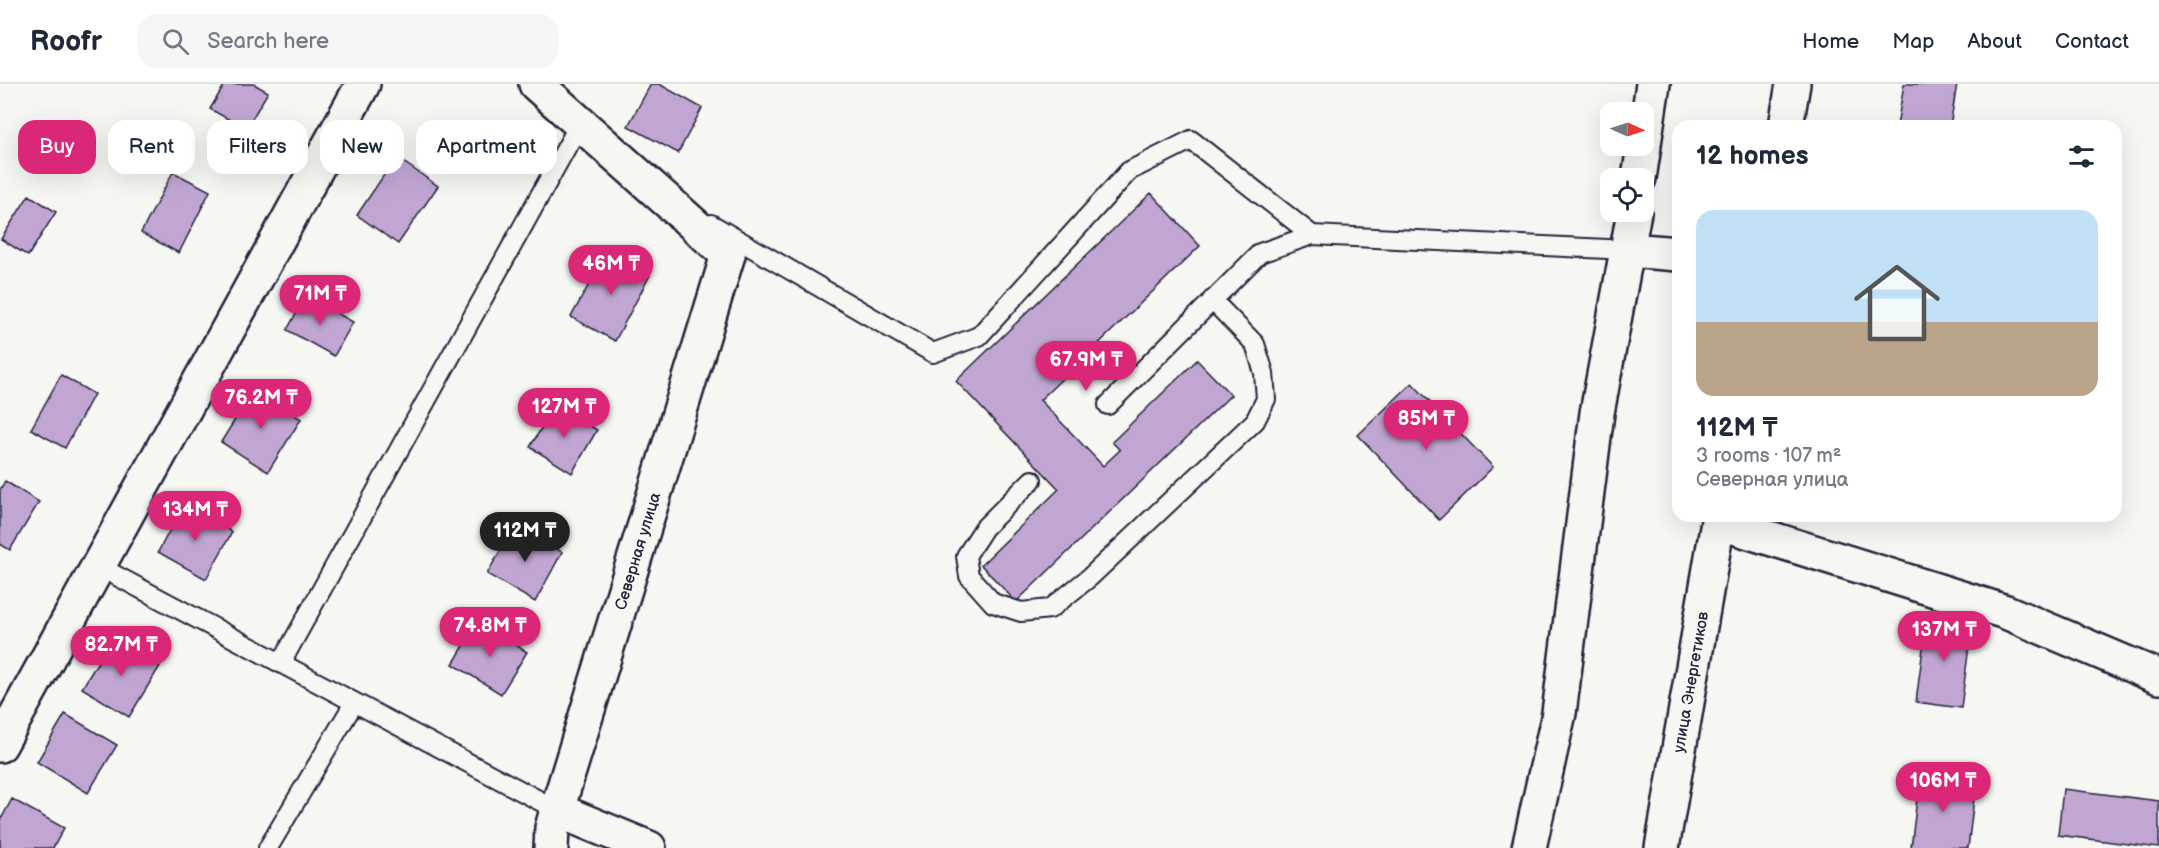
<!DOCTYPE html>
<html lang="en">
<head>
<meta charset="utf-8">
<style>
  body { margin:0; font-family:"Balsamiq Sans",sans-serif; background:#f6f6f7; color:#1f2937; height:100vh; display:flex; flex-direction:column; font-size:22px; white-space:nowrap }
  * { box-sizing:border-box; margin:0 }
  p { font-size:20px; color:#747a83 }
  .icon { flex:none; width:33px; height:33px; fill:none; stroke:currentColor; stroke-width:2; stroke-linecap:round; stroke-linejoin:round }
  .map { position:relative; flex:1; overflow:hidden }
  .details { position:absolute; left:1672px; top:36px; width:450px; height:402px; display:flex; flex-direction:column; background:#fff; border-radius:18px; box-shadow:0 6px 24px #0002 }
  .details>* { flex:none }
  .banner { position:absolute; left:18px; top:36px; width:570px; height:54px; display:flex; gap:12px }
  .needle { width:39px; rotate:93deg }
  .controls { position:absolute; left:1600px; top:18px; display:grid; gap:12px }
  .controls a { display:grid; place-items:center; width:54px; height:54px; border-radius:12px; background:#fff; box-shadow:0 6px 24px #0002; font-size:30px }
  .price { position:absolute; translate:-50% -51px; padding:0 14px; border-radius:21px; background:#db2777; color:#fff; font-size:20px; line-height:39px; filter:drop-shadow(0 2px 3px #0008) }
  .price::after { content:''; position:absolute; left:50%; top:36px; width:18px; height:14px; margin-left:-9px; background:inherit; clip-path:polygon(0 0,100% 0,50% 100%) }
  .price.active { background:#222; color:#fff }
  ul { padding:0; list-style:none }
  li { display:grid; align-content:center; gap:12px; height:318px; padding:0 24px }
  li span { display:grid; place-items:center; height:186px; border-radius:18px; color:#555 }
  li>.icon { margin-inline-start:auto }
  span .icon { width:108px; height:108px; fill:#fffc; stroke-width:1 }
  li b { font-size:26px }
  h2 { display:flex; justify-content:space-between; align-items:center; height:72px; padding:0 24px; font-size:26px }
  .pill { padding:0 21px; border-radius:18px; background:#fff; box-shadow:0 6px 24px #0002; font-size:21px; line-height:54px }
  .pill.active { background:#db2777; color:#fff }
  header { display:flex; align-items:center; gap:36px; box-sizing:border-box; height:84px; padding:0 30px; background:#fff; border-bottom:2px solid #e0e1e3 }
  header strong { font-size:28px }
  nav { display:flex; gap:33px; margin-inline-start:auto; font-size:21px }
  .search { width:420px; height:54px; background:#f6f6f7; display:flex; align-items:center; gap:15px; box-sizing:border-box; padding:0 21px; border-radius:18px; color:#747a83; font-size:22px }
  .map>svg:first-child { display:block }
  .building { fill:#c1a6d3; stroke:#22223b; stroke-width:1.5 }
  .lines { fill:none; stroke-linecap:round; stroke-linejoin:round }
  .lane-casing { stroke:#22223b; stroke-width:22 }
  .street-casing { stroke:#22223b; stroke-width:38 }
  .secondary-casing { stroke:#22223b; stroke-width:38 }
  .lane { stroke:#f6f6f2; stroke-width:18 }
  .street { stroke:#f6f6f2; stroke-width:33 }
  .secondary { stroke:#f6f6f2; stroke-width:33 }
  .labels { text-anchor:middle; stroke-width:5; stroke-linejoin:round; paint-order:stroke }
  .street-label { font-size:16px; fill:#22223b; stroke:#f6f6f2 }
</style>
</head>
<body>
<header>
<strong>Roofr</strong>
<div class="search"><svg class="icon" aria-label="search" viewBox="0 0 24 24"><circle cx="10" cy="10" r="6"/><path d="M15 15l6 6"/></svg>Search here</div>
<nav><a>Home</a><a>Map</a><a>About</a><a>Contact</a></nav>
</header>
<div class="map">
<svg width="2159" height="764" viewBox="0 0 2159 764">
  <rect width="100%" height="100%" fill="#f6f6f2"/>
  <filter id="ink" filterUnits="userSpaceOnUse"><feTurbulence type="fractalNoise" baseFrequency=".0167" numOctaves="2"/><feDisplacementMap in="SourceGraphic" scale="12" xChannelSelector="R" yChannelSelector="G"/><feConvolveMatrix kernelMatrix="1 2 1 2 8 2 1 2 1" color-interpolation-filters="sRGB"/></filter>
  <g filter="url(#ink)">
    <path class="building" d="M225,0H254L268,8L246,45L210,25Z
      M651,0H659L702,24L678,69L628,42Z
      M1904,0H1957L1950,42H1897Z
      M396,73L438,102L398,160L357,131Z
      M173,88L210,107L179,169L141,149Z
      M1151,109L1200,162L1040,316L1103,382L1120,366L1112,358L1197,276L1231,311L1016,518L981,481L1059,405L956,297Z
      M29,111L56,128L28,172L1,155Z
      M607,168L650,191L615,257L571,233Z
      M306,212L353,238L334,272L287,246Z
      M61,291L94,310L65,364L31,345Z
      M1412,299L1493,383L1439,436L1358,351Z
      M254,305L301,335L268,388L221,358Z
      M555,321L597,346L572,389L530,363Z
      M5,397L39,418L10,466L0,460V406Z
      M184,420L232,448L206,495L158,468Z
      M515,441L562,468L535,518L487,490Z
      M1927,533L1972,539L1961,624L1916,618Z
      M479,537L527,568L501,610L453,580Z
      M113,553L160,582L129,633L82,604Z
      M65,630L117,661L88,709L37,678Z
      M1920,690L1976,697L1968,764H1911Z
      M2063,705L2159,717V764L2058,751Z
      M12,715L64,744L53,764H0V737Z"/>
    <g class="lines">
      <defs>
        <path id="lane" d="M711,140L933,269L979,252L1129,87L1191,56L1312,151L1629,166
          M1108,321L1260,169L1312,151
          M1032,396L984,444L966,472L969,492L993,519L1021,528L1050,525L1090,493L1255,337L1266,315L1264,289L1255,260L1212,216
          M98,482L557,726
          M281,579L580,39
          M268,764L354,619"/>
        <path id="street" d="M536,0L728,171L557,726L552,744L551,764
          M1644,60L1653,0
          M1639,94L1644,62
          M1629,166L1678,170
          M1718,438L2006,528L2159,593
          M0,661L363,0
          M557,726L649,764
          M1529,764L1559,629L1597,329L1634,128"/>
        <path id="secondary" d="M1786,42L1793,0
          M1662,764L1719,432"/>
      </defs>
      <use href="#lane" class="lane-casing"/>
      <use href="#street" class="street-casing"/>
      <use href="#secondary" class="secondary-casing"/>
      <use href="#lane" class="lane"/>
      <use href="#street" class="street"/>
      <use href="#secondary" class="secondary"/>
    </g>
  </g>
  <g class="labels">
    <g class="street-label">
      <text transform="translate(637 467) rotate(-73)" y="6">Северная улица</text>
      <text transform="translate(1690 598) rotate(-80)" y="6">улица Энергетиков</text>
    </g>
  </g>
</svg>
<div class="controls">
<a><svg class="needle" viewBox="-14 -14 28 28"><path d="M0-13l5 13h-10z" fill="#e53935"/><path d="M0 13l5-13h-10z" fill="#747a83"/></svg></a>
<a><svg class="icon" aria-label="locate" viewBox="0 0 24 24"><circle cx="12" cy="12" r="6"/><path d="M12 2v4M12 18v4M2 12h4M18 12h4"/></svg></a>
</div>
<b class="price" style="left:611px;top:212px">46M ₸</b>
<b class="price" style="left:320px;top:242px">71M ₸</b>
<b class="price" style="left:1086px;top:308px">67.9M ₸</b>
<b class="price" style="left:261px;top:346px">76.2M ₸</b>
<b class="price" style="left:564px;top:355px">127M ₸</b>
<b class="price" style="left:1426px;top:367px">85M ₸</b>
<b class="price" style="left:195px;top:458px">134M ₸</b>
<b class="price active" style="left:525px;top:479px">112M ₸</b>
<b class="price" style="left:490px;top:574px">74.8M ₸</b>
<b class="price" style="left:1944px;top:578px">137M ₸</b>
<b class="price" style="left:121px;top:593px">82.7M ₸</b>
<b class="price" style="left:1943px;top:729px">106M ₸</b>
<div class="banner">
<a class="pill active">Buy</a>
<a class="pill">Rent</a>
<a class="pill">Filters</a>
<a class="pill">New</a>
<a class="pill">Apartment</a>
</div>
<section class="details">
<h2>12 homes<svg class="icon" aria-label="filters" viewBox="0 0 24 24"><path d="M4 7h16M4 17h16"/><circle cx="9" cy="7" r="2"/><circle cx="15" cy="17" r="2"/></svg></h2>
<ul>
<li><span style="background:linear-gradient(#bfe0f5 60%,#b9a48a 0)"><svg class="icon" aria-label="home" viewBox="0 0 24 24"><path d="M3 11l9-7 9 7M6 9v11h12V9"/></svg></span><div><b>112M ₸</b><p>3 rooms · 107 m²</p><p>Северная улица</p></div></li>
</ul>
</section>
</div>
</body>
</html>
